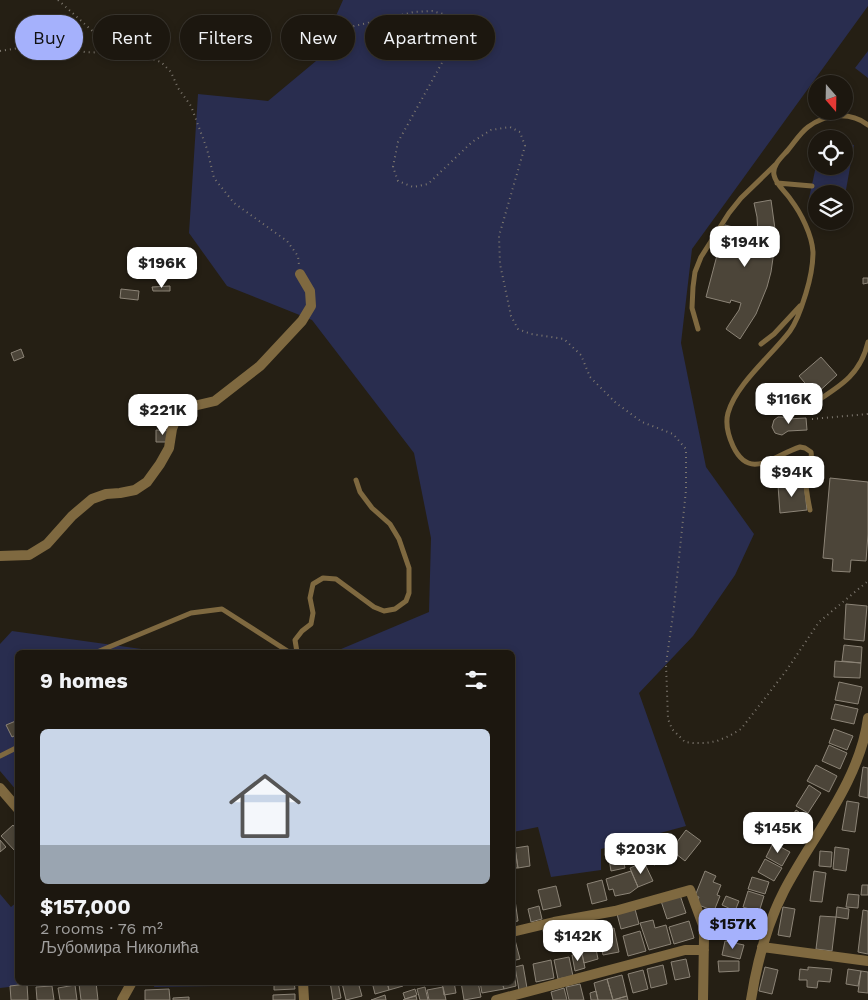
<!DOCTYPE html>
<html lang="en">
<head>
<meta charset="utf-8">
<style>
  body { margin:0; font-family:"Work Sans",sans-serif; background:#29241d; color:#f1f3f6; height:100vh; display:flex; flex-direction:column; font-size:19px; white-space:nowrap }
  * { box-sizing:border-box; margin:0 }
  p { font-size:16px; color:#a09f9e }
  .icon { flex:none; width:28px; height:28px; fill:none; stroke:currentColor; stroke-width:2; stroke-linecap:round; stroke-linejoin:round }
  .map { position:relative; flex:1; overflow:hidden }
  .drawer { position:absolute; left:15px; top:650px; width:500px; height:335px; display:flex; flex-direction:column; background:#1c170f; border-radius:8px; box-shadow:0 2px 8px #0003,0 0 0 1px #3a362f }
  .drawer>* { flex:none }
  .banner { position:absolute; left:15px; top:15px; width:500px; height:45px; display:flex; gap:10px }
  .needle { width:32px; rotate:160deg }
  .controls { position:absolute; left:808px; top:75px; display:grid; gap:10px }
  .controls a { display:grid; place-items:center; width:45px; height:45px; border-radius:50%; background:#1c170f; box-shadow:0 2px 8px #0003,0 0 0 1px #3a362f; font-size:25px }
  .price { position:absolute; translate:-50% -42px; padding:0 11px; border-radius:10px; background:#fff; color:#222; font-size:16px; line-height:32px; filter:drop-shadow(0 1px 2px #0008) }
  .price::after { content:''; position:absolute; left:50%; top:30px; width:15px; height:11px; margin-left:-8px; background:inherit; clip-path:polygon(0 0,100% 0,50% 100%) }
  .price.selected { background:#a5b1fc; color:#111 }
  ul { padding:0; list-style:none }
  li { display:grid; align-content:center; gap:10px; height:265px; padding:0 25px }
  li span { display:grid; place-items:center; height:155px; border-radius:8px; color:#555 }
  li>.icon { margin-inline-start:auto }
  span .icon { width:90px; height:90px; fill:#fffc; stroke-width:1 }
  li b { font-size:21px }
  h2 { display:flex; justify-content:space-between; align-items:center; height:60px; padding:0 25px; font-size:21px }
  .chip { padding:0 18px; border-radius:22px; background:#1c170f; box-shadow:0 2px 8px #0003,0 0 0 1px #3a362f; font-size:18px; line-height:45px }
  .chip.selected { background:#a5b1fc; color:#111 }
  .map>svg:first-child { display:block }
  .green { fill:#292d4f }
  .building { fill:#4c4539; stroke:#8c8477 }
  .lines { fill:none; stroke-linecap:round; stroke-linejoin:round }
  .path { stroke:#7e786f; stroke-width:2; stroke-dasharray:1 4; stroke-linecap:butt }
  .lane { stroke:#7f6940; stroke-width:5 }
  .street { stroke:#7f6940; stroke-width:10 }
</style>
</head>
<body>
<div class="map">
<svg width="868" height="1000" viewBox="0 0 868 1000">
  <rect width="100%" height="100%" fill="#251f14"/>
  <path class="green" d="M343,0H868V6L692,249L681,343L706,467L754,534L735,575L693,636L639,693L686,826L601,849V870L551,877L538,827L513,832L512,652H334L429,612L431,538L414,453L312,320L227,286L189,233L198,94L268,101L316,61Z
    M868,51V78L855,68Z
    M844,143L854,145L844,201V194H816V204L808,203L816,166H844Z
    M12,631L163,652H18L17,791L0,771V644Z
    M0,894L11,907L17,902L18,982L45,983L0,988Z
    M155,983V982L218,983L214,986L154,987Z"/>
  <path class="building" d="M771,200L775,229L773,258L771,272L767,287L756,314L740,339L726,329L739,310L741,303L731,300L730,303L706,297L725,225L749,231L748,233L758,235L757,217L754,203Z
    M863,278H868V283L863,284Z
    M170,286V291H153L152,287Z
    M121,289L139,291L138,300L120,298Z
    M21,349L24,357L14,361L11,353Z
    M821,357L837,375L815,395L799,376Z
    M192,396L193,403L179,404L178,397Z
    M139,399H153V409L138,408Z
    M778,417H782L787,419L806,418L807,430L788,431L782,435L778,434L775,433L772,427L774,420Z
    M156,430L170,431L169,442H156Z
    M830,478L868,482V534L866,561L851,560L850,572L832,571L833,559L823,558Z
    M804,482L807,510L780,513L778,485Z
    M846,604L867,606L864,641L844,639Z
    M844,645L862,647L861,663L842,661Z
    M835,661L861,663L860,678L834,677Z
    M839,682L862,687L858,704L835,700Z
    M835,704L858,709L854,724L831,719Z
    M18,720V734L12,737L6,725Z
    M834,729L853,736L847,750L829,743Z
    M829,745L847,753L840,769L822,761Z
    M816,765L837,776L829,792L807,781Z
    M863,767L868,768V798L859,796Z
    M809,785L821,793L808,813L796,806Z
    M847,801L859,803L855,832L842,830Z
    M796,810L813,822L805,833L788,822Z
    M13,825L18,831V849L15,851L1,836Z
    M686,830L701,841L685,861L671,850Z
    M0,840L6,847L0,852Z
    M661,841L668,860L654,865L647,846Z
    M773,843L790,852L782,866L766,857Z
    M528,846L530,866L518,868L515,848Z
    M835,847L849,849L846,871L833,869Z
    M512,848H515L518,868H512Z
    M621,850L625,868L611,871L608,853Z
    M820,851L832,852L831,867L819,866Z
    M765,859L782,868L774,881L758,872Z
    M644,862L653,881L638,887L630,868Z
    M631,871L638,887L630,893L615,896L613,889L609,890L606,879Z
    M705,871L716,876L713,882L721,885L717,895L720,896L714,911L696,904L699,897L695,896Z
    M814,871L826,873L822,902L810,901Z
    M752,877L769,882L765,894L748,889Z
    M602,880L607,900L592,904L587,884Z
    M862,885H868V895H861Z
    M556,886L561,906L543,910L538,890Z
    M748,891L764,896L759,912L743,907Z
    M848,894L859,895L858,908L846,907Z
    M680,895L686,913L667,919L661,901Z
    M726,896L739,901L735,911L722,905Z
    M512,900H515L518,921L512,922Z
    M539,906L542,919L531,922L528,909Z
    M783,907L795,909L790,937L778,935Z
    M837,907L849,909L848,919L836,917Z
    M635,909L639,924L621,929L617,914Z
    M863,910L868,911V954L858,952Z
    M731,915L750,920L745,939L726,933Z
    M820,916L836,917L832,951L816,949Z
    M653,920L655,928L666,925L671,944L649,950L640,923Z
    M689,921L694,938L674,944L669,927Z
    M573,925L576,942L546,947L543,930Z
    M614,928L619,952L603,955L598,932Z
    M640,931L646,951L628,956L623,936Z
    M594,939L598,959L584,963L579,942Z
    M515,940L520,959L512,961V941Z
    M725,941L744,945L740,959L722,955Z
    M582,953L585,968L575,971L572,955Z
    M569,957L573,976L558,979L554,960Z
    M686,959L690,977L675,980L671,962Z
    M551,960L554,978L536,982L533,964Z
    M718,961H739V971L719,972Z
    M523,965L527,988L519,990L515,967Z
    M663,965L667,984L651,988L647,969Z
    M513,967L516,986L504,989L502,982H512Z
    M765,967L778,970L772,994L759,991Z
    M808,967L832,969L830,982L818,981L817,988L807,987V980H799L800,969L808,970Z
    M848,969L861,971L858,986L846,984Z
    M643,970L648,989L633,993L628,974Z
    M861,971L868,972V993L858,992Z
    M622,975L627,996L613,1000L607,979Z
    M607,979L613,1000H598L594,983Z
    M89,982H96L98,1000H81L79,984Z
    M274,982H294L295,989L274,990Z
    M330,982H338L341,998L333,1000Z
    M358,982L362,996L346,1000L342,983Z
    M372,982H387L389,990L375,994Z
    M387,982H401L403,986L389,990Z
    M442,982H454L456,993L444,995Z
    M461,982H478L481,997L464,1000Z
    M480,982H502L504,989L482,993Z
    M27,984L28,1000H11L10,986Z
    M580,984L584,1000H569L566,987Z
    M75,985L77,1000H60L58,988Z
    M52,986L54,1000H37L36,987Z
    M425,987L428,1000H420L417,989Z
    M443,987L446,1000H429L427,990Z
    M564,988L567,1000H553L551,992Z
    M169,989L170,1000H145V990Z
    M415,989L417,995L405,999L403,993Z
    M596,991L598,1000H591L590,993Z
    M295,994V1000H273V995Z
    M385,995L386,1000H371Z
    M416,996L417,1000H403L405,999Z
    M627,996L628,1000H613Z
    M189,997V1000H173V998Z"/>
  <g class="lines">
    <path class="path" d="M58,0L107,44L161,62L171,72L178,88L191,106L207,149L214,178L234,203L287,241L298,256L299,265
      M329,32L414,12L432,11L443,14L449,23L452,42L443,61L398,142L393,167L398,181L413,187L428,184L472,142L491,130L510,127L520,132L525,146L499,236L500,264L511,316L518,329L531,334L564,339L581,355L590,377L616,403L642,422L673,434L686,449V490L674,607L666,664L668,719L672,729L685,742L693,743H706L717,741L729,736L741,729L786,671L819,622L868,581
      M0,51L44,44L85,52L134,54
      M812,419L868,414"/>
    <path class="lane" d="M777,183L812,186
      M698,329L692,308L693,287L695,272L701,257L729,213L741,198L775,165
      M761,344L774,334L800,306
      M817,401C842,385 861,373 868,342
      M810,510C808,499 805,487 806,477C807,468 813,461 811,452L805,448L800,447C774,455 750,482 733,446C728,435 725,424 728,413C736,384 772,355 790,331C798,320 802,306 806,293C810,280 813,266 813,252C812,235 801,213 791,200C786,192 776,185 774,175C772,165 782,157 788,150C794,143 800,133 808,127C825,114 850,111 868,125
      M97,652L191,613L222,609L289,652
      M297,652L295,640L302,631L311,624L313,613L310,598L313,584L323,578L336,579L374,607L384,611L395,609L406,601L409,593V568L399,539L390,524L372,508L360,492L356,480
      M0,756L18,747"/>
    <path class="street" d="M0,556L29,555L47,544L72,516L92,499L106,494L120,493L135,490L147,482L160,464L169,448L172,429L177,416L185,408L215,401L260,366L302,321L311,306L310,291L300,274
      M0,788L18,809
      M512,932L554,922L615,911L690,890L703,925L704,937L703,1000
      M762,947L868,961
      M303,982L304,1000
      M122,1000L132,982
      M496,1000L685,950H704
      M751,1000C757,962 766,926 784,891C812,837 860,781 868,718"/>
  </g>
</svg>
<div class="controls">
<a><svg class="needle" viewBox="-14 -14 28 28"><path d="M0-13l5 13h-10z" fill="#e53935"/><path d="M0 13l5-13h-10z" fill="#a09f9e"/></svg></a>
<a><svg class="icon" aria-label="locate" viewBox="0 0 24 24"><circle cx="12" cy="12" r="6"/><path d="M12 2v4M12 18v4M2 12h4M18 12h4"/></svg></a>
<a><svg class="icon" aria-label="layers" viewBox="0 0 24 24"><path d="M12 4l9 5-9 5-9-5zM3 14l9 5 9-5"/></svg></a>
</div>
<b class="price" style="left:745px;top:268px">$194K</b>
<b class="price" style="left:162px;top:289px">$196K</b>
<b class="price" style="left:789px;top:425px">$116K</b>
<b class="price" style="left:163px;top:436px">$221K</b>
<b class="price" style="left:792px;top:498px">$94K</b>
<b class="price" style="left:778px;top:854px">$145K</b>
<b class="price" style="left:641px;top:875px">$203K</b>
<b class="price selected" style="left:733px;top:950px">$157K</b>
<b class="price" style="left:578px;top:962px">$142K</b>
<div class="banner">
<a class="chip selected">Buy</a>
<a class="chip">Rent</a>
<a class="chip">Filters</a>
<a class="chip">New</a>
<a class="chip">Apartment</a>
</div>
<section class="drawer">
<h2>9 homes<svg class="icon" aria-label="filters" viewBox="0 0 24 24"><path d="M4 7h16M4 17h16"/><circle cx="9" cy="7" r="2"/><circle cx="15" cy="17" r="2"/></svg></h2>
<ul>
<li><span style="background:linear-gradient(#c9d6e8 75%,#9aa5b1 0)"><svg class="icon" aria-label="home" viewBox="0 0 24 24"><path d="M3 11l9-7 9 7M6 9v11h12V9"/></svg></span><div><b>$157,000</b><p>2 rooms · 76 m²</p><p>Љубомира Николића</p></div></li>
</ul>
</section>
</div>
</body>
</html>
